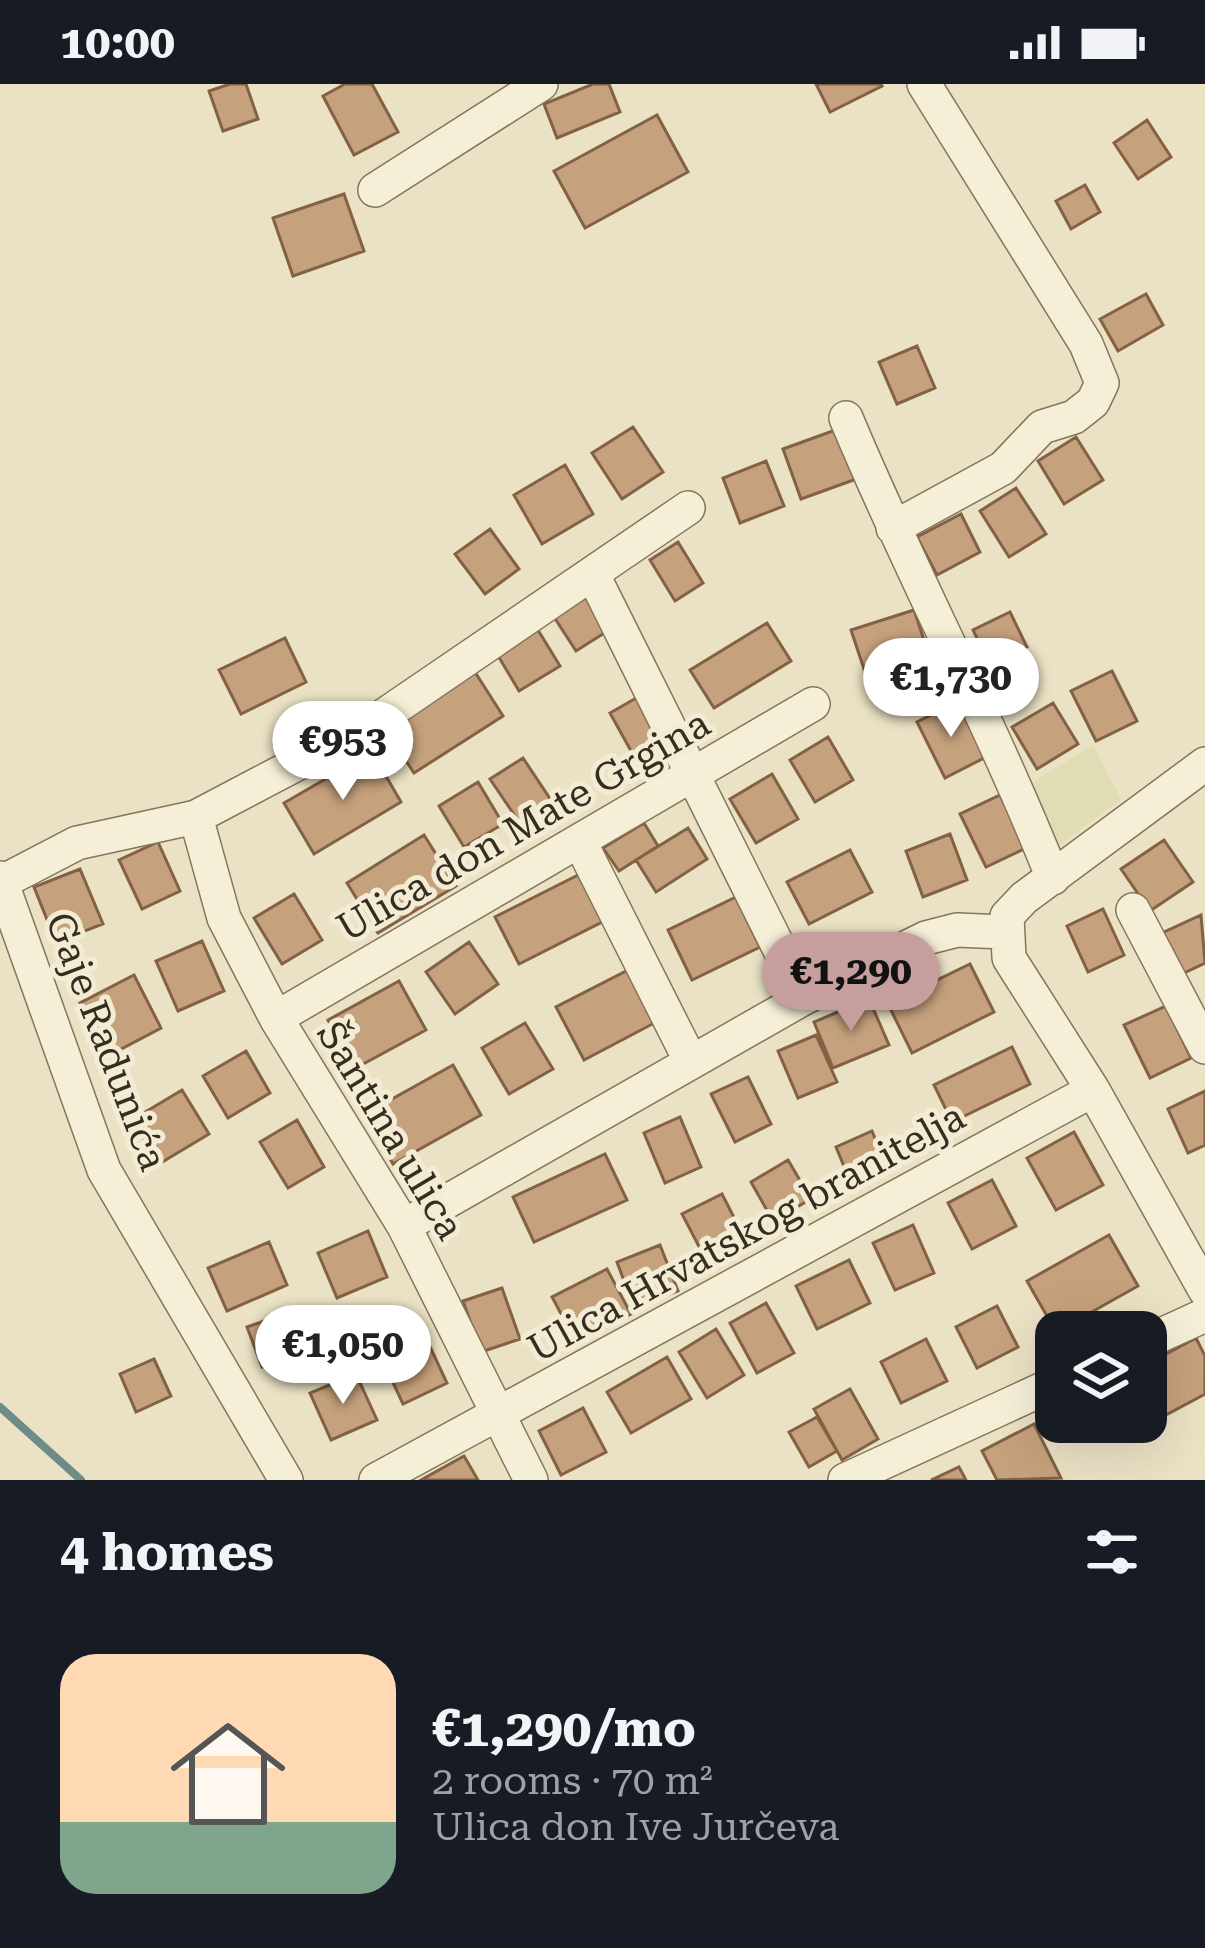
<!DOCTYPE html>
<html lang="en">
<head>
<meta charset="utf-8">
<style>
  body { margin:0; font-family:"Roboto Serif",serif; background:#242831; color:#f1f3f6; height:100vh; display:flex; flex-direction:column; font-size:45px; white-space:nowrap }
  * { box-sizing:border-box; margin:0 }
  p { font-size:39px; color:#9ea1a6 }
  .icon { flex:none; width:66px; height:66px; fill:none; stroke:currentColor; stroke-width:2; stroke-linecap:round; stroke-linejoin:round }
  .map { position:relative; height:1396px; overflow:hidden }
  .drawer { display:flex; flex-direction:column; background:#171b24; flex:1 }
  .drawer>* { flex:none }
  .fabs { position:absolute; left:1035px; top:1227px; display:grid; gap:24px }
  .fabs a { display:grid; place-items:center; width:132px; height:132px; border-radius:24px; background:#171b24; box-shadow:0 12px 48px #0002; font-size:60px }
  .price { position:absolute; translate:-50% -102px; padding:0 27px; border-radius:42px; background:#fff; color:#222; font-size:39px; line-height:78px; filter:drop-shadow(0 3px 6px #0008) }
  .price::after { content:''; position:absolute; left:50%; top:72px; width:36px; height:27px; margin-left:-18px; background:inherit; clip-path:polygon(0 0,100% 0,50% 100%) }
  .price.selected { background:#c59e9d; color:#111 }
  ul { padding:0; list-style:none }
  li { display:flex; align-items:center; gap:36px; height:300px; padding:0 60px }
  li+li { border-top:3px solid #363941 }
  li span { display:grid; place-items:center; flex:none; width:336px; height:240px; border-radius:36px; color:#555 }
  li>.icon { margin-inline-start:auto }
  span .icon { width:144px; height:144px; fill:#fffc; stroke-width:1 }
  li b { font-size:51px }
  h2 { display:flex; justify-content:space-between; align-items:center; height:144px; padding:0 60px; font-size:51px }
  .status { display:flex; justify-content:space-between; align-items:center; height:84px; padding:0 60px; background:#171b24; direction:ltr }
  .status svg { height:33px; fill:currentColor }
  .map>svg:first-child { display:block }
  .farmland { fill:#e0dcb3 }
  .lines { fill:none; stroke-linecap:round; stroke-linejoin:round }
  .stream { stroke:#6e8c87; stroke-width:8 }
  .building { fill:#c6a17d; stroke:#826144; stroke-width:3 }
  .minor-casing { stroke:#84755c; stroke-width:36 }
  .minor { stroke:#f6efd8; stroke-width:33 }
  .labels { text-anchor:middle; stroke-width:10; stroke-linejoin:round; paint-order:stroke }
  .street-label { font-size:39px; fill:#362c1f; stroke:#f3ecd4 }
</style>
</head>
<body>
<div class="status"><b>10:00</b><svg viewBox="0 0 49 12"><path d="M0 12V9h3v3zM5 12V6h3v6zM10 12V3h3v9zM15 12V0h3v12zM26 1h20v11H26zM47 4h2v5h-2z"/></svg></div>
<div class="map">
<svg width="1205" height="1396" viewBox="0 0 1205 1396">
  <rect width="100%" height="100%" fill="#ebe2c5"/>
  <path class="farmland" d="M1093,661L1121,715L1057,763L1026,702Z"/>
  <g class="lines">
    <path class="stream" d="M0,1323L81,1396"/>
  </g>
  <path class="building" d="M230,0H246L258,35L223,47L209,7Z
    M345,0H372L398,48L354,71L323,12Z
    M593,0H609L620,28L557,54L544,20Z
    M816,0H881L882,2L830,28Z
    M657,31L688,88L585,144L554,87Z
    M1147,36L1171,73L1138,95L1114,59Z
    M1085,101L1100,128L1071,145L1056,117Z
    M344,110L364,167L293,192L273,134Z
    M1146,210L1163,241L1118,267L1100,235Z
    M917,262L935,304L897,320L879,278Z
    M633,343L663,388L622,415L592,369Z
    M841,344L859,394L801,415L783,365Z
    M1076,353L1103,396L1064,420L1038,377Z
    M766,377L784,422L740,439L723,394Z
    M565,381L593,430L542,460L514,411Z
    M1016,404L1046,450L1009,473L980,427Z
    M961,430L980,468L937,491L917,453Z
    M490,445L519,485L485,510L455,470Z
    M678,458L703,499L675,517L650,476Z
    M589,512L609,546L576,567L554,533Z
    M914,526L927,565L864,585L851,546Z
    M1010,528L1027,563L990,581L973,546Z
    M767,539L791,577L714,624L690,586Z
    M538,546L560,582L519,607L497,570Z
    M285,554L306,598L241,630L219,586Z
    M1112,587L1137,637L1096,657L1071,607Z
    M475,588L503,632L414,689L385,645Z
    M645,609L672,656L636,676L610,629Z
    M958,618L986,673L945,694L917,638Z
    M1053,619L1078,660L1037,685L1012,643Z
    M828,653L853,696L815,718L790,676Z
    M372,668L401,718L314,770L284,719Z
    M523,674L551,716L519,738L490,695Z
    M772,690L798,735L756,759L730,715Z
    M478,698L503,740L464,763L439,722Z
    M1000,711L1026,764L986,783L960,730Z
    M644,739L658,762L619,787L603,764Z
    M688,744L707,775L656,808L636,776Z
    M950,750L967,796L923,813L906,767Z
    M424,751L456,802L378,849L347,799Z
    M1164,756L1193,798L1150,827L1121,785Z
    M158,758L180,807L142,825L119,776Z
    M850,766L872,808L809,840L787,798Z
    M80,785L103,840L56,858L34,803Z
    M582,789L606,836L519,880L495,833Z
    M294,810L322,856L282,880L254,834Z
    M736,813L760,863L692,896L668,846Z
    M1103,825L1124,871L1088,888L1067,842Z
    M1201,831L1205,879L1182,890L1162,849Z
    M202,857L224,907L178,927L156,877Z
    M469,858L498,900L455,930L426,888Z
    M970,880L994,928L912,969L888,920Z
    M632,884L660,936L584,976L556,923Z
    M134,891L161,944L108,972L80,919Z
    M399,897L426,946L354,985L328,936Z
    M869,915L889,961L833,984L814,938Z
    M1166,922L1191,974L1150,994L1124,941Z
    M525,939L553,985L509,1010L482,964Z
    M816,951L837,998L798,1014L778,967Z
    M1012,963L1030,1000L952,1038L934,1001Z
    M246,967L270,1009L228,1034L203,992Z
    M453,981L481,1031L393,1080L365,1030Z
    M748,993L771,1040L735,1058L711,1010Z
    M182,1006L209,1050L159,1080L132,1036Z
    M1205,1007V1061L1188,1069L1168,1025Z
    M680,1033L701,1083L665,1099L644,1049Z
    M297,1036L324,1083L288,1104L260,1058Z
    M872,1047L884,1076L848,1092L836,1063Z
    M1074,1048L1103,1101L1056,1126L1027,1074Z
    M605,1070L627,1116L534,1158L513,1113Z
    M788,1076L811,1115L773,1137L751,1098Z
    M992,1096L1016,1142L972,1165L948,1119Z
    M722,1110L745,1155L706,1176L682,1130Z
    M913,1141L934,1189L895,1206L873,1159Z
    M368,1147L387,1193L337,1214L318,1169Z
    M1109,1151L1138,1202L1056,1248L1027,1197Z
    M269,1158L287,1201L227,1227L208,1184Z
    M660,1161L678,1207L634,1224L617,1178Z
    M849,1176L870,1219L817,1245L796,1202Z
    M607,1185L631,1230L576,1258L552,1213Z
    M502,1204L520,1255L481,1268L463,1217Z
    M766,1219L794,1269L757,1289L730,1239Z
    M997,1222L1018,1263L977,1284L956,1243Z
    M301,1224L315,1263L262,1283L247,1243Z
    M716,1245L744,1291L707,1314L679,1268Z
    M425,1252L447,1299L403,1320L381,1273Z
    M1196,1254L1205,1272V1310L1164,1332L1146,1300V1281Z
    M926,1255L947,1297L901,1319L881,1278Z
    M667,1273L691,1315L631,1349L607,1308Z
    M154,1275L171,1312L136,1328L120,1290Z
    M356,1290L377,1336L331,1356L310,1309Z
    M850,1305L878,1355L842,1376L814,1325Z
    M583,1324L606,1368L561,1391L539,1347Z
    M817,1333L837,1367L809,1383L789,1348Z
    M1034,1340L1061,1394L997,1396L982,1367Z
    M464,1372L478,1396H421Z
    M959,1383L966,1396H931Z"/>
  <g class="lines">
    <defs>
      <path id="minor" d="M375,106L541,0
        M846,334C911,490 991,638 1053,794
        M893,444L1003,384L1042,343L1074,333L1093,318L1102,299L1086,260L924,0
        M594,493L804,914
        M1205,680L1024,814L1007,832L1009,874L1093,1006L1205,1206
        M196,733L224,834L276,934L404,1142L531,1396
        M580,758L690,976
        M0,794L104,1086L286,1396
        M2,798L77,759L196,733L367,643L688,424
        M1133,826L1205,963
        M276,934L813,620
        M404,1142L804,914L926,854L957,846L1004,848
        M1146,1258L1205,1231
        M376,1396L1093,1006
        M845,1396L1056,1299"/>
    </defs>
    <use href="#minor" class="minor-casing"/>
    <use href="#minor" class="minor"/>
  </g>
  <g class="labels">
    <g class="street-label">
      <text transform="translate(523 741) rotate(-30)" y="14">Ulica don Mate Grgina</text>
      <text transform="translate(107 957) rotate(69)" y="14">Gaje Radunića</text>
      <text transform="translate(391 1046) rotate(59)" y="14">Šantina ulica</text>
      <text transform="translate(746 1148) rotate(-29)" y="14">Ulica Hrvatskog branitelja</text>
    </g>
  </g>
</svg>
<div class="fabs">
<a><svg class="icon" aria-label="layers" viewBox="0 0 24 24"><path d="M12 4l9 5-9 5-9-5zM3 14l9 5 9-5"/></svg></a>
</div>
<b class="price" style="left:951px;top:656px">€1,730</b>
<b class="price" style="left:343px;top:719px">€953</b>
<b class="price selected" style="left:851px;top:950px">€1,290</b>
<b class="price" style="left:343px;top:1323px">€1,050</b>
</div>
<section class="drawer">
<h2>4 homes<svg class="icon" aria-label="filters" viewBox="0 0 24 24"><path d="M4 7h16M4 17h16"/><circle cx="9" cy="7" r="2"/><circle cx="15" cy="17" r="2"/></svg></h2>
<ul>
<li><span style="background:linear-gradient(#ffd9b3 70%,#7fa58c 0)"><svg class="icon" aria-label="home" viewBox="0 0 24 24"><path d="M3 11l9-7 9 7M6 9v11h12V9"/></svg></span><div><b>€1,290/mo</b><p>2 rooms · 70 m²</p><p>Ulica don Ive Jurčeva</p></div></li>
</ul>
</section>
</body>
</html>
